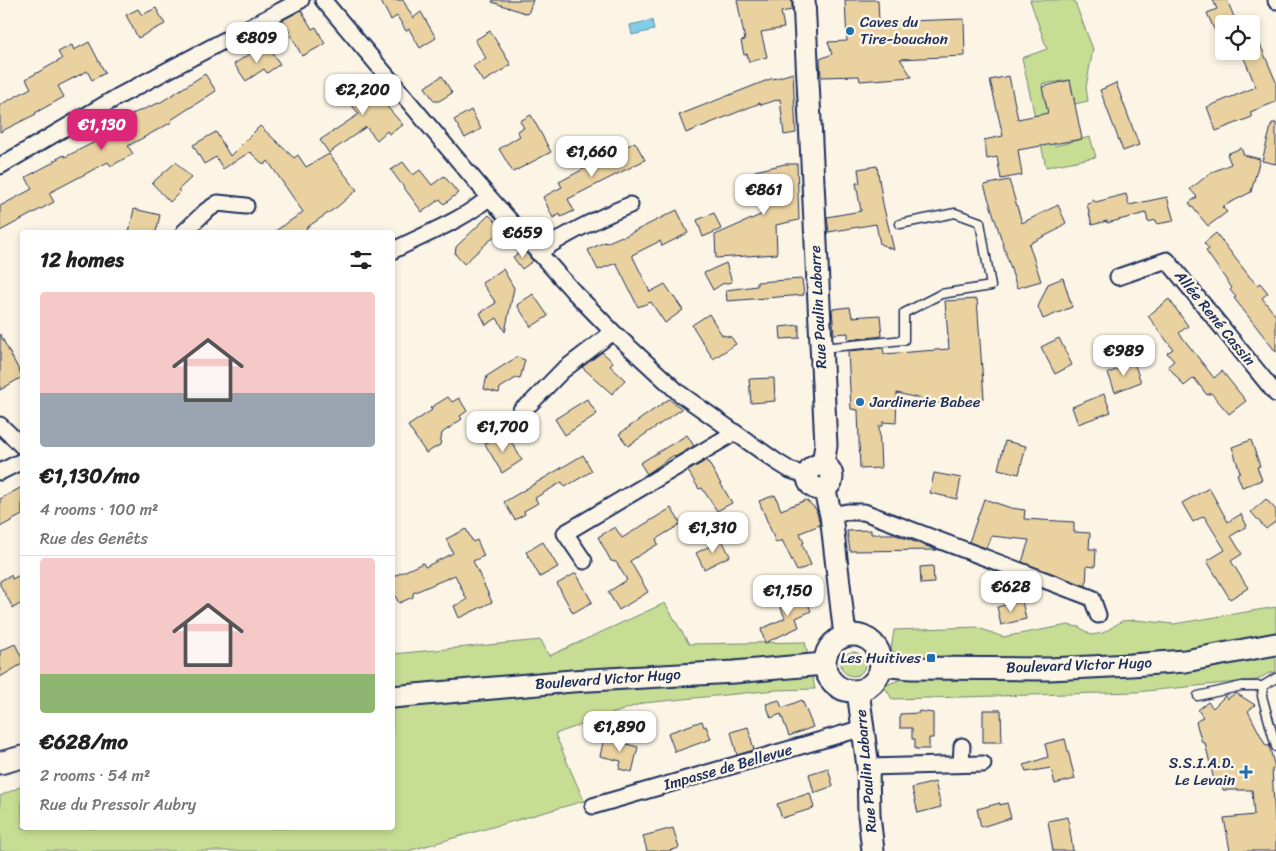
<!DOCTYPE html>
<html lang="en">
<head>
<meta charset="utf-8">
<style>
  body { margin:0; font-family:Sriracha,sans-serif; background:#f6f6f6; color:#222; height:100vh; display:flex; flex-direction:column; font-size:19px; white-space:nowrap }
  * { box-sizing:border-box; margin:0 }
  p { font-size:16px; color:#767676 }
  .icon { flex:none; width:28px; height:28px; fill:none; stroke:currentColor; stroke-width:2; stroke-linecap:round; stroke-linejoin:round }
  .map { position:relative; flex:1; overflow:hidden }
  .sheet { position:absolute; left:20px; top:230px; width:375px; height:600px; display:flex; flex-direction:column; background:#fff; border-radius:5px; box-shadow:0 2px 8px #0003 }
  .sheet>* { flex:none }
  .fabs { position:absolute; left:1215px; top:15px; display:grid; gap:10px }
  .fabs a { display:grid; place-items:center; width:45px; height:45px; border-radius:5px; background:#fff; box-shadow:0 2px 8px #0003; font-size:25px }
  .price { position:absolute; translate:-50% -42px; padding:0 11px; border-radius:10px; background:#fff; color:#222; font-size:16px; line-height:32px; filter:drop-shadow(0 1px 2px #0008) }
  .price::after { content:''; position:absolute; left:50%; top:30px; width:15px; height:11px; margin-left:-8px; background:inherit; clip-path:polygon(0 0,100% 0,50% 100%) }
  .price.selected { background:#db2777; color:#fff }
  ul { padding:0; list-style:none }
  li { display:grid; align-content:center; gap:10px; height:265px; padding:0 20px }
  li+li { border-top:1px solid #e0e0e0 }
  li span { display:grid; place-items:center; height:155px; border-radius:5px; color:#555 }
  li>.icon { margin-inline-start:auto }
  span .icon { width:90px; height:90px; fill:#fffc; stroke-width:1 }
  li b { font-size:21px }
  h2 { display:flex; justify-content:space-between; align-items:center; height:60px; padding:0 20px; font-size:21px }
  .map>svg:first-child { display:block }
  .green { fill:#c7dd93; stroke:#718678 }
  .water { fill:#84cee5; stroke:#5a8eaf }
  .building { fill:#ead2a0; stroke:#1b2f5e }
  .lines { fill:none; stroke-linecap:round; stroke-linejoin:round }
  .lane-casing { stroke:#1b2f5e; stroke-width:11 }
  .street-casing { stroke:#1b2f5e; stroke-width:19 }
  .secondary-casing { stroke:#1b2f5e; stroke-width:25 }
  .lane { stroke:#fcf5e5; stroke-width:8 }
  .street { stroke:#fcf5e5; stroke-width:15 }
  .secondary { stroke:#fcf5e5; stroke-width:21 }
  .poi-dot { fill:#1f6fb2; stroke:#fcf5e5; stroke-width:2 }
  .labels { text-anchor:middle; stroke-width:5; stroke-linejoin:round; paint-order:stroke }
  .poi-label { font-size:15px; fill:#1b2f5e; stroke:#fcf5e5; text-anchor:start }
  .street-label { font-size:15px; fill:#1b2f5e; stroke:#fcf5e5 }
</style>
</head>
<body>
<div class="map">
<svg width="1276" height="851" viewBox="0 0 1276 851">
  <rect width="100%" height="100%" fill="#fcf5e5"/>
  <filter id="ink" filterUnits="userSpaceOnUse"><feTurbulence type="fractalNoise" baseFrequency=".02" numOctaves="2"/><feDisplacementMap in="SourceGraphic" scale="10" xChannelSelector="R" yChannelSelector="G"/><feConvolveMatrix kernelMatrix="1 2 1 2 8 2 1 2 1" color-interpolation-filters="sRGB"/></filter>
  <g filter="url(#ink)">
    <path class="green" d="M1030,0H1074L1093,49L1086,87L1088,101L1075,104L1070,80L1042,84L1055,146L1090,137L1096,157L1046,167L1022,58L1047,49Z
      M665,603L689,644L805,642L815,689L776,690L643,703L555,734L584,801L408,851H0V796L22,786V828H392L393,654L541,640L549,656Z
      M1276,607V638L1163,656L1091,660L901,657L891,650L894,630L976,627L1003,637L1068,625L1079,627L1091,635L1103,633L1122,621L1136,620L1174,624Z
      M841 664a12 12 0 1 1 24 0a12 12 0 1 1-24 0Z
      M1276,654V672L1267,674L1257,680L1136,692L892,699L884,686L906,677Z"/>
    <path class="water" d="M652,20L654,30L632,35L630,25Z"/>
    <path class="building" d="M380,0H403L413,18L421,12L436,38L420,48L409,29L406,31L397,16L391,20Z
      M493,0H533L528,14L492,2Z
      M737,0H792V10L781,12L784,28L761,32L767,57L749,62L747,54L744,55L741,41L745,40Z
      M845,0H878L879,22L964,19L965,56L900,59L912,77L860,81L859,76L821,77L820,59L832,54L828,42L847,41Z
      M1213,0H1227L1237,24H1224V52L1207,13L1217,9Z
      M156,8L165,24L138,38L126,15L138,9L142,15Z
      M301,10L312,29L316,27L325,44L302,56L283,20Z
      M1251,23L1276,82V102L1250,112L1252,117L1216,131L1207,107L1256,87L1241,51H1251Z
      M490,31L511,65L483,82L473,66L486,58L475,40Z
      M89,42L105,73L92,80L87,71L58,86L64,97L35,113L36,114L0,132V105L31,88L26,79L62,59L58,52L72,45L74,50Z
      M269,48L280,64L267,73L264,69L246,81L234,64L257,49L260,53Z
      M793,73L796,133L784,135L780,99L761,105L760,103L686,133L679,115L773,78V79Z
      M205,74L216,91L171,120L172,122L128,146L133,154L111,166L108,162L49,193L54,202L0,231V206L32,189L26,177L54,162L53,161L64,155L65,157L97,141L94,136L105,130L107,132L134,118L132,114L161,102Z
      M442,76L452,93L439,101H434L425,87Z
      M1009,76L1018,119L1048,113L1042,87L1070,80L1082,139L1018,150L1022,175L1001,179L997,157L987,159L984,140L1003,136L990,80Z
      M358,79H363L403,125L389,134L387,131L377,140L366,127L329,153L320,140L359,114L341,92Z
      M1116,83L1139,145L1123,151L1100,90Z
      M471,110L481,129L465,138L454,120Z
      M531,115L551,152L513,172L499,149L520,136L517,131L524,128L520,121Z
      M1272,123H1276V164L1262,161Z
      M260,126L294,158L298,155L306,167L329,154L357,190L337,207L306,228L309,232H274L303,212L268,161L264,165L250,152L223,169L216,157L204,164L193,145L216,132L230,156Z
      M635,142L645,160L568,199L574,211L561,217L560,214L553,218L543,197L562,187L559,182Z
      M1241,148L1244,155L1260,159L1251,192L1222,207L1227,212L1208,226L1189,203L1197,197L1190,189L1212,172L1231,164L1227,154Z
      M176,162L191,178L178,190L180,192L170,202L152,183Z
      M403,162L413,175L420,170L432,185L444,176L458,193L444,204L440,199L422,212L391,170Z
      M785,164H797L799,220L776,225L777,254L716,258L715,235L765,213L755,171Z
      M877,166L883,204L894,250L880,244L876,224L829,232L827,217L861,211L856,183H860L858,169Z
      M1009,180L1022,223L1058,205L1066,223L1058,228L1059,229L1029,244L1041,281L1017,288L984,185Z
      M1126,194L1129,205L1167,197L1174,221L1157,224L1156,220L1148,222L1146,213L1107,223V221L1092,225L1087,204L1091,203L1092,200L1096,202Z
      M134,209L160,215L156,232H129Z
      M677,210L688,233L662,246L660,241L632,255L650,292L665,284L683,310L665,323L651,302L638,307L616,263L598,270L588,250L605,242L606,243L622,236L623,237Z
      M714,213L721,229L703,237L697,220Z
      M489,215L500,226V231L464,264L455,254L456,247Z
      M1216,233L1249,276L1257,285L1260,283L1268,293L1262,298L1276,316V352L1234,298L1236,297L1230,290L1232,288L1206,251L1209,249L1204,243Z
      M523,250L533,261L522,269L513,257Z
      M726,263L732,282L722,284L713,290L704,273Z
      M503,269L514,288L505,332L497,318L486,325L480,313L496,303L482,283Z
      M1063,278L1072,307L1043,319L1038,307L1048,284Z
      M802,279L804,295L727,301L726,290L757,286V282Z
      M533,294L548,316L531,327L517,305Z
      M977,299L984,398L954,401V407L897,393L896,423L883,422V426H879L881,468L860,469L858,410L851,409L848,351L883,348L884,354L949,349L945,301Z
      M1169,299L1188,326L1179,333L1214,378L1222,371L1246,401L1229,414L1211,393L1207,395L1194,378L1184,386L1168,366L1174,361L1167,353L1173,349L1148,316Z
      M850,307L852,317L880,315L882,336L848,340V333L834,334L832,309Z
      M709,314L722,335L731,337L736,344L713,359L692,325Z
      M799,325V338L781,339L780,327Z
      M0,334L22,376V377L0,390Z
      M1059,338L1072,365L1055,374L1041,347Z
      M602,352L613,362L610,366L625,380L612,394L582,367Z
      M517,357L525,360L520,379L516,378L500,388L499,393L484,389L487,376Z
      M1134,363L1141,382L1115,392L1108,373Z
      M774,378L775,401L751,403L749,379Z
      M1104,394L1111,412L1078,424L1072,407Z
      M448,397L452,402L459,398L467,411L460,416L462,419L442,433L440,445L426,453L408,426L432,410L430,408Z
      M587,399L597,414L565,435L555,419Z
      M669,399L682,409L628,446L619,434Z
      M499,435L503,442L509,438L522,460L502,473L485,444Z
      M687,435L694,446L675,457L674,455L647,474L640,463Z
      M1251,440L1260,466L1257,467L1262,480L1242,487L1237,474L1240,472L1232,447Z
      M1005,441L1026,446L1019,474L998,469Z
      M583,455L592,471L565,487L562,482L535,498L538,503L524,511L525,514L515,520L504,502Z
      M707,460L732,503L717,511L702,488L699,489L688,471Z
      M934,473L961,478L957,499L930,493Z
      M22,487V515L0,527V499Z
      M1209,488L1228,522L1241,514L1247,526L1231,536L1242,554L1231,561L1248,588L1230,599L1207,561L1225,550L1204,516L1193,522L1182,503Z
      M775,495L781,510L806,500L816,509L820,525L800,533L804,543L802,544L811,565L797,571L782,540L776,543L759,501Z
      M984,499L1011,508L1025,510L1024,519L1074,522V532L1090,533L1089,549H1096L1095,567L1087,566L1086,586L1022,562L1029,540L991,536L986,548L969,542Z
      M1266,499L1276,510V521L1266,529L1251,512Z
      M671,508L681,524L656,539L658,544L630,561L648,592L619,610L608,592L627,580L616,562L611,561L598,537L615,527L622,538Z
      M466,529L473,542L477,540L484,556L473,561L492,602L459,618L454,606L467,600L455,575L413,593V597L399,603L392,590V577L423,563L425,567L453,553L446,539Z
      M871,530V534H893L937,550L850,551L847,531Z
      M722,540L730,556L704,569L696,553Z
      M543,542L558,567L540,577L526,552Z
      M933,566L934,583L921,584L920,567Z
      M576,573L592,602L573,613L557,584Z
      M22,574V603L13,608L0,585V581L11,575L12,579Z
      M803,591L811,611L796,618L799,627L765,643L761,629L785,618L778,601Z
      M1022,601L1026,619L1001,625L997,607Z
      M15,644L22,658V664L0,677V651Z
      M1236,693L1255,705L1248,711L1266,746L1269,745L1275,768L1272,769L1275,822L1276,821V851H1230L1224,818L1254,815L1252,790H1223L1222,781L1215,784L1205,743L1202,742L1198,729L1196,722L1203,717L1198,710L1208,702L1213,708L1225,696L1227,699Z
      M779,700L782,708L802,700L813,727L789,736L781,714L771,718L766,704Z
      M983,710H1001L1002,742H983Z
      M919,711L933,713V738H929V749H915V739H912V728H900V714L919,713Z
      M702,721L704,727L706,726L711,739L675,752L668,733Z
      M748,727L754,750L737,755L731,732Z
      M604,738L638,747L632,772L619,769L621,761L600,756Z
      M1065,739L1075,779L1055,784L1051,768L1026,772L1024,765L1048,757L1045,744Z
      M828,768L833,786L814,793L809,774Z
      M935,782L941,807L918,813L912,788Z
      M810,793L814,808L782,818L777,804Z
      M1000,803V805L1007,803L1011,818L981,827L977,809Z
      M1068,817L1073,851H1053L1048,821Z
      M673,828L679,848L669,851H647L643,836Z"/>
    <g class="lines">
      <defs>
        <path id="lane" d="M822,348L904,340V313L941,294L991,286L980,222L955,213L900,224
          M1263,686L1276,678
          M1198,696L1242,686H1263L1262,696L1276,747"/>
        <path id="street" d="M323,0L489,197L573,291L613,332L679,393L777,462L790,470L808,476
          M1276,0V1
          M0,166L119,96L301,0
          M184,232L206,211L218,203L246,206
          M392,251C421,236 466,219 489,197
          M538,253C567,233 598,218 630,205
          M1118,277L1167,260L1276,394
          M526,418L521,410L531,403L562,371L613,332
          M0,425L22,446
          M0,472L22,461
          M831,515L847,512H864L1092,598L1098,615
          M584,561L565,533L734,433
          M961,765L962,746
          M868,767L983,764
          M593,806L863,728"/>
        <path id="secondary" d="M804,0L826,445L823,464
          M808 477a12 12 0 1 1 24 0a12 12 0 1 1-24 0Z
          M824,488L831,515L845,636
          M825 663a28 28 0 1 1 56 0a28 28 0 1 1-56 0Z
          M881,665L911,668L1049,669L1131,665L1185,661L1276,644
          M858,691L868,767L869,815L873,851
          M392,697L572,681L734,672L824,664
          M0,763L22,757"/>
      </defs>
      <use href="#lane" class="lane-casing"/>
      <use href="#street" class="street-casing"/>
      <use href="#secondary" class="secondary-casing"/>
      <use href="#lane" class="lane"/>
      <use href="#street" class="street"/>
      <use href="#secondary" class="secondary"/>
    </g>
  </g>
  <g class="poi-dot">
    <circle cx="850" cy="31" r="5"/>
    <circle cx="860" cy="402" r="5"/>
    <rect x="926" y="653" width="10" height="10" rx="2.5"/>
    <path d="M1243.5 764.5h5v5h5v5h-5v5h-5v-5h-5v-5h5z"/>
  </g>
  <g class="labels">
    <g class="poi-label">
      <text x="860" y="27">Caves du<tspan x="860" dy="17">Tire-bouchon</tspan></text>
      <text x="870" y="407">Jardinerie Babee</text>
      <text x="921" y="663" text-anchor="end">Les Huitives</text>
      <text x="1235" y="768" text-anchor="end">S.S.I.A.D.<tspan x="1235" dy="17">Le Levain</tspan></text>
    </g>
    <g class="street-label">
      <text transform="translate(818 307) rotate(-93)" y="5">Rue Paulin Labarre</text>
      <text transform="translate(1215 318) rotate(51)" y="5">Allée René Cassin</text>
      <text transform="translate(1079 665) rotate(-2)" y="5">Boulevard Victor Hugo</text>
      <text transform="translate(608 679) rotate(-4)" y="5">Boulevard Victor Hugo</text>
      <text transform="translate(728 767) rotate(-16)" y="5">Impasse de Bellevue</text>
      <text transform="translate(866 771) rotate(-95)" y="5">Rue Paulin Labarre</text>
    </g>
  </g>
</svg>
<div class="fabs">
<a><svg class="icon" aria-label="locate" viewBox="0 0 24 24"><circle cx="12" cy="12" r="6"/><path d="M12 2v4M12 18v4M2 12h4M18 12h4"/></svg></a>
</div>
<b class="price" style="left:257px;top:64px">€809</b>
<b class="price" style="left:363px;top:116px">€2,200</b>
<b class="price selected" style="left:102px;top:151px">€1,130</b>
<b class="price" style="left:592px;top:178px">€1,660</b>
<b class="price" style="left:764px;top:216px">€861</b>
<b class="price" style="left:523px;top:259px">€659</b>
<b class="price" style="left:1124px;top:377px">€989</b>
<b class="price" style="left:503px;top:453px">€1,700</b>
<b class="price" style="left:713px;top:554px">€1,310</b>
<b class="price" style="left:1011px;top:613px">€628</b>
<b class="price" style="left:788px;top:617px">€1,150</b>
<b class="price" style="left:620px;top:753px">€1,890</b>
<section class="sheet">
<h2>12 homes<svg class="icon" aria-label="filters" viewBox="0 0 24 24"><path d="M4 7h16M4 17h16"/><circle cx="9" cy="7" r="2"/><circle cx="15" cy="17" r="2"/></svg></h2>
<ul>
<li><span style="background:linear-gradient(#f6c9c9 65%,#9aa5b1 0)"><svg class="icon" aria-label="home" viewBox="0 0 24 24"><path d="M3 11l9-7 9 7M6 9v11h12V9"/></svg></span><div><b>€1,130/mo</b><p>4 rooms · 100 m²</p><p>Rue des Genêts</p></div></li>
<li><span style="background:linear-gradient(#f6c9c9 75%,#8fb573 0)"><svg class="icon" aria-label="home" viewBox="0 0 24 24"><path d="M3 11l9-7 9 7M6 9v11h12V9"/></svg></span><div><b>€628/mo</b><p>2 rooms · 54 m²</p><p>Rue du Pressoir Aubry</p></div></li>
</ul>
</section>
</div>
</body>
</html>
